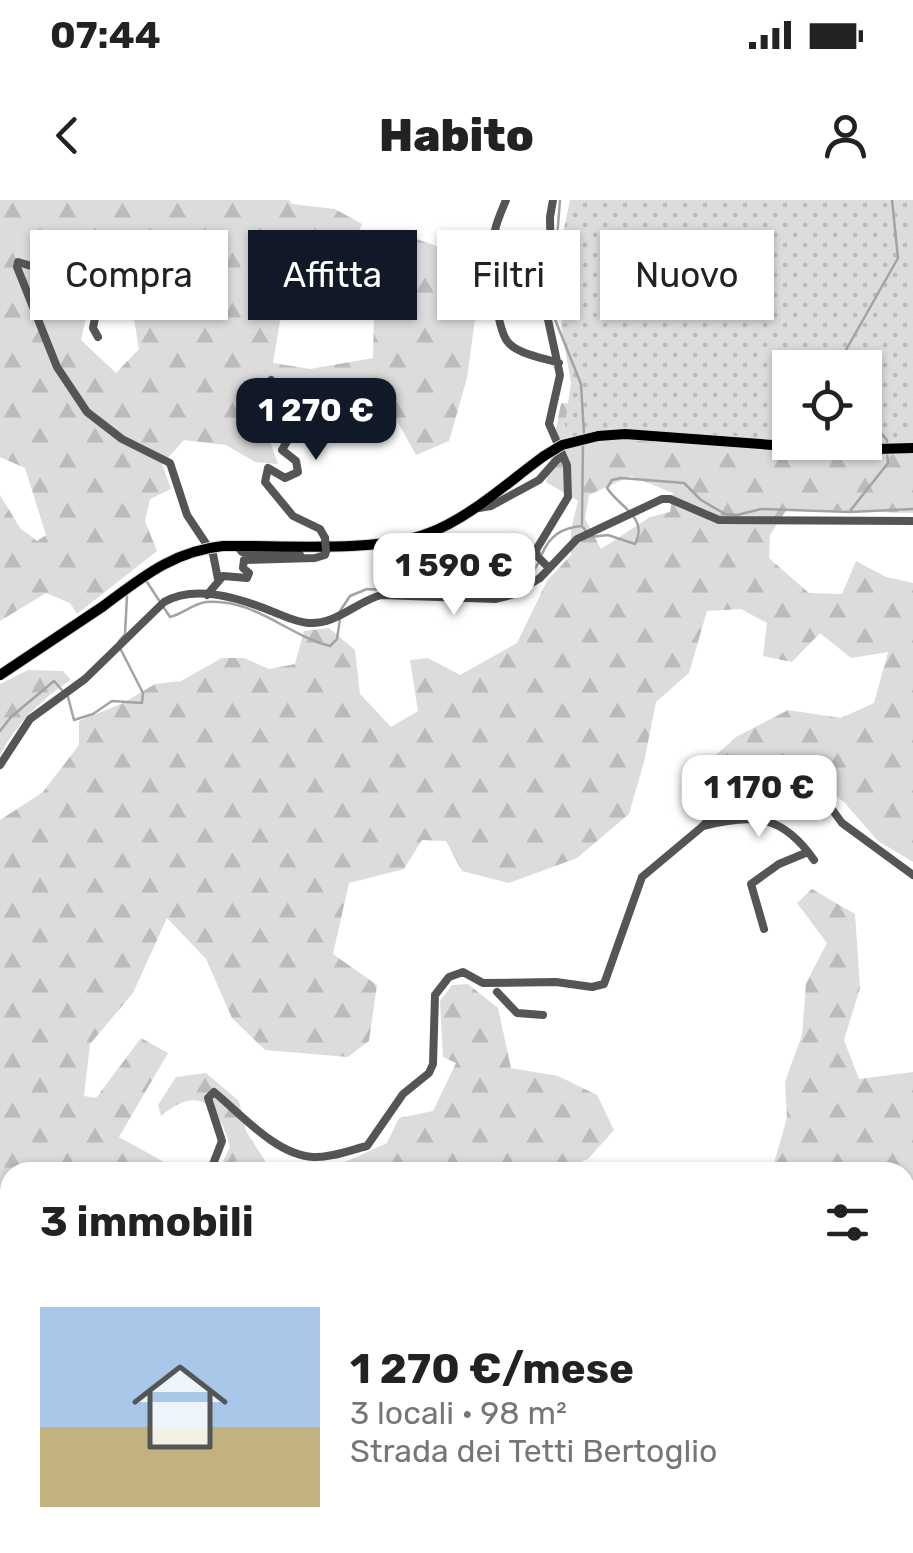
<!DOCTYPE html>
<html lang="it">
<head>
<meta charset="utf-8">
<style>
  body { margin:0; font-family:Rubik,sans-serif; background:#f6f6f6; color:#222; height:100vh; display:flex; flex-direction:column; font-size:38px; white-space:nowrap }
  * { box-sizing:border-box; margin:0 }
  p { font-size:32px; color:#767676 }
  .icon { flex:none; width:55px; height:55px; fill:none; stroke:currentColor; stroke-width:2; stroke-linecap:round; stroke-linejoin:round }
  .map { position:relative; flex:1; overflow:hidden }
  .drawer { position:absolute; left:0px; top:962px; width:915px; height:392px; display:flex; flex-direction:column; background:#fff; border-radius:30px 30px 0 0; box-shadow:0 2px 8px #0004 }
  .drawer>* { flex:none }
  .hud { position:absolute; left:30px; top:30px; width:855px; height:90px; display:flex; gap:20px }
  .buttons { position:absolute; left:772px; top:150px; display:grid; gap:20px }
  .buttons a { display:grid; place-items:center; width:110px; height:110px; border-radius:0px; background:#fff; box-shadow:0 2px 8px #0004; font-size:50px }
  .price { position:absolute; translate:-50% -85px; padding:0 22px; border-radius:20px; background:#fff; color:#222; font-size:32px; line-height:65px; filter:drop-shadow(0 2px 5px #0008) }
  .price::after { content:''; position:absolute; left:50%; top:60px; width:30px; height:22px; margin-left:-15px; background:inherit; clip-path:polygon(0 0,100% 0,50% 100%) }
  .price.on { background:#111827; color:#fff }
  ul { padding:0; list-style:none }
  li { display:flex; align-items:center; gap:30px; height:250px; padding:0 40px }
  li+li { border-top:2px solid #e0e0e0 }
  li span { display:grid; place-items:center; flex:none; width:280px; height:200px; border-radius:0px; color:#555 }
  li>.icon { margin-inline-start:auto }
  span .icon { width:120px; height:120px; fill:#fffc; stroke-width:1 }
  li b { font-size:42px }
  h2 { display:flex; justify-content:space-between; align-items:center; height:120px; padding:0 40px; font-size:42px }
  .chip { padding:0 35px; border-radius:0px; background:#fff; box-shadow:0 2px 8px #0004; font-size:35px; line-height:90px }
  .chip.on { background:#111827; color:#fff }
  .status { display:flex; justify-content:space-between; align-items:center; height:70px; padding:0 50px; background:#fff; direction:ltr }
  .status svg { height:28px; fill:currentColor }
  header { display:flex; justify-content:space-between; align-items:center; height:130px; padding:0 40px; background:#fff; font-size:45px; font-weight:800 }
  .map>svg:first-child { display:block }
  .forest { fill:url(#forest-firs); fill-rule:evenodd }
  .park { fill:url(#park-dots); fill-rule:evenodd }
  .lines { fill:none; stroke-linecap:round; stroke-linejoin:round }
  .stream { stroke:#a3a3a3; stroke-width:2.5 }
  .major-casing { stroke:#dbdbdb; stroke-width:12 }
  .minor { stroke:#555; stroke-width:8 }
  .major { stroke:#000; stroke-width:10 }
  .major-bridge-casing { stroke:#dbdbdb; stroke-width:12; stroke-linecap:butt }
  .minor-bridge { stroke:#555; stroke-width:8 }
  .major-bridge { stroke:#000; stroke-width:10 }
</style>
</head>
<body>
<div class="status"><b>07:44</b><svg viewBox="0 0 49 12"><path d="M0 12V9h3v3zM5 12V6h3v6zM10 12V3h3v9zM15 12V0h3v12zM26 1h20v11H26zM47 4h2v5h-2z"/></svg></div>
<header><svg class="icon" aria-label="back" viewBox="0 0 24 24"><path d="M15 5l-7 7 7 7"/></svg>Habito<svg class="icon" aria-label="person" viewBox="0 0 24 24"><circle cx="12" cy="8" r="4"/><path d="M4 21q1-7 8-7t8 7"/></svg></header>
<div class="map">
<svg width="913" height="1353" viewBox="0 0 913 1353">
  <defs>
    <pattern id="forest-firs" width="22" height="20" patternUnits="userSpaceOnUse" patternTransform="scale(2.5)"><rect width="22" height="20" fill="#dcdcdc"/><path d="M5 1l3.5 6h-7zM16 11l3.5 6h-7z" fill="#bbb"/></pattern>
    <pattern id="park-dots" width="8" height="8" patternUnits="userSpaceOnUse" patternTransform="scale(2.5)"><rect width="8" height="8" fill="#dcdcdc"/><path d="M2 2h.1M6 6h.1" fill="none" stroke="#bbb" stroke-width="1.8" stroke-linecap="round"/></pattern>
  </defs>
  <rect width="100%" height="100%" fill="#fff"/>
  <path class="forest" d="M0,0H289L292,4L335,9L362,24L353,46L311,62L305,91L283,103L273,163L310,169L373,158L374,114L412,54L411,37L454,52V81L480,82L467,178L449,241L416,255L396,219L320,204L268,200L263,222L278,264L255,262L226,245L184,240L162,264L171,289L150,299L145,321L157,351L77,414L70,403L46,393L0,421V295L20,328L37,341L46,335L25,268L0,257ZM131,54L130,95L139,149L116,173L81,140L100,57Z
    M913,0V313L787,309L770,335L769,358L809,393L842,394L856,361L886,377L913,383V662L878,641L844,602L805,573L772,568L711,583L696,573L736,537L788,510L841,518L874,503L888,452L851,458L820,433L792,462L763,456L767,423L741,409L707,411L689,473L656,502L644,562L629,614L577,658L509,683L462,671L446,641L422,640L404,669L349,683L333,754L377,785L369,841L348,857L265,850L232,818L206,759L167,718L133,793L90,844L84,896L96,898L141,838L168,853L119,937L164,962L175,972H10V1011L0,1016V620L43,592L79,545V521L123,503L155,484L181,481L222,458H244L269,469L295,464L304,431L329,428L355,450L360,494L391,527L418,511L410,460L428,458L460,475L517,443L547,381L571,355V329L578,301L546,282L561,203L591,205L790,242H865V168ZM631,276L673,293L670,312L650,317L601,349L585,319L589,295Z
    M28,470L63,471L71,480C41,499 17,523 0,555V484Z
    M812,689L855,714L860,788L844,840L859,879L913,872V1240L905,1243V972H769L772,970L787,918L785,882L802,835L806,783L827,743L797,703Z
    M468,784L498,808L511,868L558,876L597,895L614,930L588,959L555,972H344L345,962L387,943L399,918L433,911L456,863L443,857L440,801L452,785Z
    M206,873L239,901L246,931L272,972H243L236,961L218,971L230,947C219,906 200,883 161,916L158,905L176,877Z
    M10,1185V1295L0,1298V1192L5,1194Z
    M172,1345H477L463,1353H176Z
    M775,1345H896L902,1347V1353H754Z"/>
  <path class="park" d="M570,0H913V246L883,250L626,236L598,240L568,237L565,224L571,183L561,126L565,86L563,33ZM790,168H865V242H790Z"/>
  <g class="lines">
    <path class="stream" d="M560,0L552,102L554,117L581,184L584,234
      M850,168L846,150L898,58L892,0
      M865,214L887,240V244
      M850,311L888,263L887,252
      M582,324L583,242
      M583,327L590,337L608,335L635,344C649,317 619,307 607,288L612,280L621,278L684,283L701,300L725,314L737,315L761,309L850,312L913,309
      M542,354C550,335 562,328 582,326
      M147,382L170,417C183,414 192,404 206,402C254,398 287,435 330,446L337,439L340,419
      M480,395C508,392 525,387 539,362
      M340,411L350,396L367,389L457,394
      M119,441L125,434L127,396
      M0,531L11,517L54,481L68,497L74,520L93,514L112,501L142,503L143,493L120,448
      M905,1029L913,1028
      M0,1160L10,1168"/>
    <defs>
      <path id="major" d="M598,236L625,234L841,250L913,248
        M223,346C280,345 379,353 429,333C471,317 508,282 544,256
        M0,475L102,407"/>
    </defs>
    <use href="#major" class="major-casing"/>
    <path class="minor" d="M506,0C500,15 493,29 493,46C491,66 496,125 507,141C516,154 544,158 559,163
      M98,137L93,128L97,108L73,79L18,62L17,67L57,167L87,212L122,239L170,263L187,315L213,354L218,379
      M271,180L296,225L282,250L296,261L298,272L285,278L268,268L265,282L293,316L320,329L325,338
      M479,308L491,306L539,280L561,255
      M237,346L242,352L300,355
      M548,367L537,356L536,350L568,297L567,265L549,224L560,175L547,115L551,72L550,17L553,0
      M207,395L223,376L247,378L249,373L243,368L244,360L315,358L325,355L326,351
      M0,565L30,519L85,479L164,402C195,384 239,398 271,411C282,415 295,422 308,423C336,425 356,402 381,395L496,399L511,395L540,378L577,339L662,299H670L719,320L913,321
      M703,626C754,613 783,615 814,660
      M764,729L751,684L779,664L808,652
      M497,792L517,813L543,815
      M210,972L222,941L208,898L214,892C241,914 276,955 313,957C331,958 350,950 367,946L403,894L429,873L433,864L435,795L449,777L463,772L483,783L556,782L592,787L604,784L642,677L703,626L735,588L779,578L807,583L817,589L842,623L913,675
      M0,1066H10
      M0,1099L10,1103
      M0,1154L10,1157
      M905,1327L913,1312
      M594,1345L598,1353
      M168,1353L170,1345
      M677,1353L689,1346L730,1350L755,1345"/>
    <use href="#major" class="major"/>
    <defs>
      <path id="major-bridge" d="M544,256L562,245L598,236
        M102,407C141,378 173,351 223,346"/>
    </defs>
    <use href="#major-bridge" class="major-bridge-casing"/>
    <path class="minor-bridge" d="M325,338L326,351"/>
    <use href="#major-bridge" class="major-bridge"/>
  </g>
</svg>
<div class="buttons">
<a><svg class="icon" aria-label="locate" viewBox="0 0 24 24"><circle cx="12" cy="12" r="6"/><path d="M12 2v4M12 18v4M2 12h4M18 12h4"/></svg></a>
</div>
<b class="price on" style="left:316px;top:263px">1 270 €</b>
<b class="price" style="left:454px;top:418px">1 590 €</b>
<b class="price" style="left:759px;top:640px">1 170 €</b>
<div class="hud">
<a class="chip">Compra</a>
<a class="chip on">Affitta</a>
<a class="chip">Filtri</a>
<a class="chip">Nuovo</a>
</div>
<section class="drawer">
<h2>3 immobili<svg class="icon" aria-label="filters" viewBox="0 0 24 24"><path d="M4 7h16M4 17h16"/><circle cx="9" cy="7" r="2"/><circle cx="15" cy="17" r="2"/></svg></h2>
<ul>
<li><span style="background:linear-gradient(#a9c7e8 60%,#c2b280 0)"><svg class="icon" aria-label="home" viewBox="0 0 24 24"><path d="M3 11l9-7 9 7M6 9v11h12V9"/></svg></span><div><b>1 270 €/mese</b><p>3 locali · 98 m²</p><p>Strada dei Tetti Bertoglio</p></div></li>
</ul>
</section>
</div>
</body>
</html>
